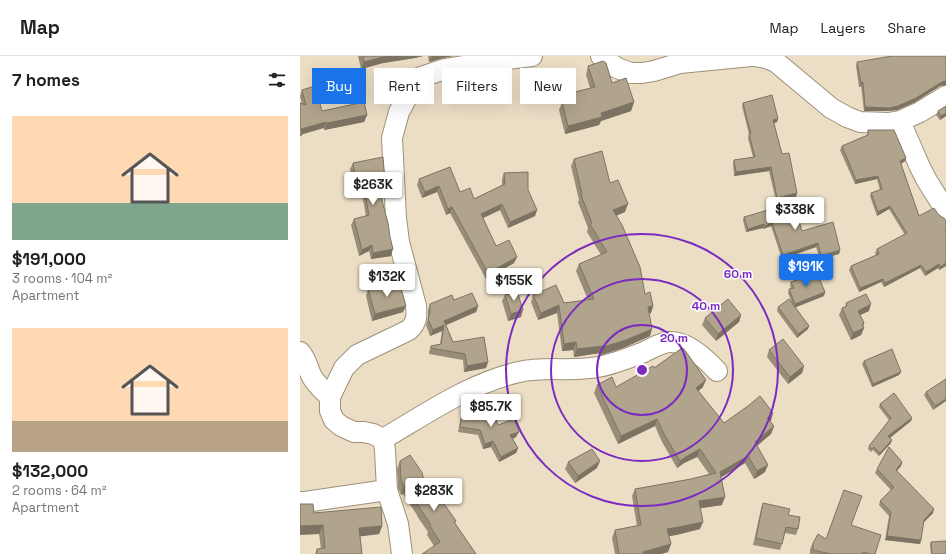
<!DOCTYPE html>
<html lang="en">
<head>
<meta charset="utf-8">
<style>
  body { margin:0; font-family:"Space Grotesk",sans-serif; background:#f6f6f6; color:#202124; height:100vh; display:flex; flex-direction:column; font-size:15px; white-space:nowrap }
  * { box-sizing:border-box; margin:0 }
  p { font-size:13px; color:#757577 }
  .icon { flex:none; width:22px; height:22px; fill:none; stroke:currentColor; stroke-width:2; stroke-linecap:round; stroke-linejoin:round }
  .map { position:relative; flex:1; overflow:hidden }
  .sheet { display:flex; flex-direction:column; background:#fff; width:300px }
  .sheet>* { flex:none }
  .guide { position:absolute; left:12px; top:12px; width:380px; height:36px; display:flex; gap:8px }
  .price { position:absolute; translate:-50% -34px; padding:0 9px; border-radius:4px; background:#fff; color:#222; font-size:13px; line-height:26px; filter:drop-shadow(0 1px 2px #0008) }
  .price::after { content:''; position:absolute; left:50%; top:24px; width:12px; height:9px; margin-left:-6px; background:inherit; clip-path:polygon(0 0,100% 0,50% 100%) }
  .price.active { background:#1a73e8; color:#fff }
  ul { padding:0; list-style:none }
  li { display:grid; align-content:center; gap:8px; height:212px; padding:0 12px }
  li span { display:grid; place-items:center; height:124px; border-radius:0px; color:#555 }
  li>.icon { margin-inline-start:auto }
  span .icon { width:72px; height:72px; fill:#fffc; stroke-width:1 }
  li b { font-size:17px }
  h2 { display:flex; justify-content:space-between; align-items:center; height:48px; padding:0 12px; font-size:17px }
  .chip { padding:0 14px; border-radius:0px; background:#fff; box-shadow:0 4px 16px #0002; font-size:14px; line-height:36px }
  .chip.active { background:#1a73e8; color:#fff }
  header { display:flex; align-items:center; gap:24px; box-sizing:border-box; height:56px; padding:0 20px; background:#fff; border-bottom:1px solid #e0e0e0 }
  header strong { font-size:19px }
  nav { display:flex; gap:22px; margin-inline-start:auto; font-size:14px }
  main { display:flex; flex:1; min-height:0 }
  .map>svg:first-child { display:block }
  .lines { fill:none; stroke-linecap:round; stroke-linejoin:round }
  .minor-casing { stroke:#9e9179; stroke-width:22 }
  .minor { stroke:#fff; stroke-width:20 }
  .wall { fill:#988d78 }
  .shaded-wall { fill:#7c7362 }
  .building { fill:#b1a48c; stroke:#7c7362 }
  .ring { fill:none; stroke:#7b2cbf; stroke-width:2 }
  .centre { fill:#7b2cbf; stroke:#fff; stroke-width:2 }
  .ring-label { font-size:12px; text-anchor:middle; font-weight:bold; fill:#7b2cbf; stroke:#fff; stroke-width:3; stroke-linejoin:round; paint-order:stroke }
</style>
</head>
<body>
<header>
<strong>Map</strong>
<nav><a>Map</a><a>Layers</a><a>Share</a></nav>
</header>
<main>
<section class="sheet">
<h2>7 homes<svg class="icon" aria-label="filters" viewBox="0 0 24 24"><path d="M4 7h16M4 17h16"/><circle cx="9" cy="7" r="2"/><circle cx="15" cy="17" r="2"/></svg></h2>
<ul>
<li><span style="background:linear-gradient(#ffd9b3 70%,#7fa58c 0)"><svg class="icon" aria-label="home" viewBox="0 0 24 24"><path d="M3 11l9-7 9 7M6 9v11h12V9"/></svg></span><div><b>$191,000</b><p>3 rooms · 104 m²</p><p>Apartment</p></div></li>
<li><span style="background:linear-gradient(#ffd9b3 75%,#b9a48a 0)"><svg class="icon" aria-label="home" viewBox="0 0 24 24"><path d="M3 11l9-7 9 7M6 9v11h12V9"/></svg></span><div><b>$132,000</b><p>2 rooms · 64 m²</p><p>Apartment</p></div></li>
</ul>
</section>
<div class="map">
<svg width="646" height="498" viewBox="0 0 646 498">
  <rect width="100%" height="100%" fill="#ecdec5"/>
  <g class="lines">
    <defs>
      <path id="minor" d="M301,0L317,12L331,17H342L354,15L380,7L451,0
        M454,0L466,2L476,6L531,52L547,61L560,66L588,67L600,65L620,56L646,40
        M600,65L619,109L626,123L646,155
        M0,296C7,304 7,310 11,319C16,329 23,334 30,341
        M83,383C126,358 170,327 219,316C245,310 272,316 298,311C314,308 329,302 344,296C352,292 360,287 369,286C387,285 406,303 417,315
        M0,446H5L87,434
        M102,498L98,468L87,434L85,394L83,383L73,378L64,376H54L41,370L34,364L30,355V341L44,312L57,299L109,274C117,266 117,261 116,250L99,186L96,162L92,82L99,56L112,32L121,21L145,13L207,3L232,0"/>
    </defs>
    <use href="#minor" class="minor-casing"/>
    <use href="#minor" class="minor"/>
  </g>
  <path class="wall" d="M58,0H123L115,2L83,7L61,13Z
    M128,0H153L143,2L129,6Z
    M646,0V29L640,30L615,46L597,54L587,55H564L561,30L559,31L556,10L557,6Z
    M288,10L312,27L334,46L331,55L301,65L299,69L265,78L259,54L262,46L264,45L267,38L290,32L286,19Z
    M2,34L22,55L67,59L64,66L24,74V72L2,48L0,40Z
    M443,47L478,63L477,66L474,67L482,98L497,137L496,141L476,145L469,115L434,120L433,107L434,104L453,101L448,82L449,78L442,50Z
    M646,50V61V60L640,64L636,59L638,55Z
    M568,74L606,102L605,105L601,108L619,160L646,210L639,214L638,212L625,220L620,212L584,231L581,226L559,236L549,214L551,210L576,199L575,197L577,193L605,179L589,153L577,160L570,140L571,137L580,134L577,123L555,128L540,94L542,90L567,79Z
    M274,103L310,127L325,156L316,159L345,238L353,250L351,257L349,258L350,280L323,292L301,299L300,297L274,301L273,294L262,295L257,257L238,264L231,246L233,239L264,247L288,244L276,215L279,208L301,199L287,176L288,172L278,146L279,144L271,110Z
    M53,107L86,136L83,142H81L91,200L71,203L69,195L59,200L51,169L54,163L66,160L62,138L55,139L50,113Z
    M204,117L228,134L237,154L235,160L208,172L200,154L183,162L196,190L217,201L214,207L186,223L150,157L146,159L137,136L122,142L117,129L119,123L174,143L202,129V123Z
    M444,161L491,164L502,175L540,194L539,198L520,203L516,191L482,203L471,170L463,173V172L446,176L443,164Z
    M497,222L525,236L524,240L495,251L509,270L508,273L497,282L477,255L478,251L492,247L488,237L489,233H491L490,229L491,226L496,224Z
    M68,233L103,256L72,265L66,240Z
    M205,239L221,261L208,265L202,245Z
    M154,244L178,250L176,256L146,269L153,286L188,306L186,312L164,316L163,304L129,298V296L131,290L140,288L142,275L130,280L126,269L128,262V254L130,248Z
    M546,247L569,255L560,259L564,267L563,270L564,272L561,279L551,284L539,259L542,252L545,251Z
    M441,259L439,266L416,285L402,269L405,262Z
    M469,294L504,310L502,317L488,328L467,301Z
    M564,305L599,319L572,331L562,308Z
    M354,312L403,331L398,335L424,367L473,357L470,365L474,370L471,378L457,390L465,416L454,423L445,407L421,421L422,449L400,452V473L376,479L369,480L371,488L368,496L361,498H315L312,482L315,474L337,470L332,440L335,433L391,423L409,418L397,401L384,407L377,412L362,386L355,370L318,388L294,337L297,329L316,331Z
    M646,323L633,354L624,339L626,336Z
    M580,348L612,362L611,365L590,382L591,387L579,400L573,394L571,396L568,393L569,390L589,364L579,351Z
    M164,349L216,381L213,383L218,392L216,397L199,406L191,391L183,393L178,379L158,376L162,354Z
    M100,405L123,418L122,420L137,440L156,465L155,467L176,498L134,490L127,479L128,476L117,460V459L103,438L101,439L98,432L97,413Z
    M268,406L297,412L275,427L265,413Z
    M602,406L601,410L597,415L633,457L623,467L621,484L620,488L585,484L589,460L579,449L580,445L591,434L575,417L577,413Z
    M463,447L488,459L498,473L496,479L485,477L482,488L480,494L453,489L461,453Z
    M14,457L82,470L79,478L60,480L62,498H15L17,493H21L19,478Z
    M551,469L575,498H510V493L513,487L526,483Z
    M631,486L646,498H631L630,489Z"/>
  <path class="shaded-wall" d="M86,0H123L115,2L83,7L61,13L64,6Z
    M132,0H153L143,2L129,6Z
    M646,25V29L640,30L615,46L597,54L587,55H564L565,51Z
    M563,26L561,30L559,31L561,27Z
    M334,46L331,55L301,65L299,69L265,78L268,70L301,57Z
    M646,57V60L640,64L641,60Z
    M67,59L64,66L24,74L27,67Z
    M478,63L477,66L472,68L473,64Z
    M26,66L24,72L0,79L1,73Z
    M606,102L605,105L599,109L600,105Z
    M471,111L469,115L434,120L436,116Z
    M578,120L577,123L555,128L556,124Z
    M139,130L137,136L122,142L125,136Z
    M64,132L62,138L55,139L57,133Z
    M86,136L83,142L78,143L80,137Z
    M497,137L496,141L476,145L477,142Z
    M202,148L200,154L179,164L181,158Z
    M328,148L325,156L311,162L313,154Z
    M590,150L589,153L577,160L578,156Z
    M152,151L150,157L146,159L148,153Z
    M237,154L235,160L208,172L210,166Z
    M472,167L471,170L463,173L465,170Z
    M464,168L463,172L446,176L448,173Z
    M518,187L516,191L482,203L483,199Z
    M72,189L69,195L59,200L62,194Z
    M93,193L91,200L71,203L73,197Z
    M540,194L539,198L520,203L521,200Z
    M217,201L214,207L186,223L188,217Z
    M646,207V210L639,214L640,211Z
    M639,208L638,212L625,220L626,216Z
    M621,209L620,212L584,231L585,227Z
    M583,223L581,226L559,236L560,232Z
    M525,236L524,240L494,252L495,248Z
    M571,248L569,255L556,261L558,255Z
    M259,249L257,257L238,264L241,257Z
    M106,250L103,256L72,265L75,258Z
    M178,250L176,256L144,270L142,275L130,280L133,274L144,265Z
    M353,250L351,257L345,259L348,251Z
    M223,254L221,261L208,265L211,258Z
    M441,259L439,266L416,285L418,278Z
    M564,267L562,273L564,272L561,279L551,284L553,277L562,268Z
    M509,270L508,273L497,282L498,278Z
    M352,273L350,280L323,292L301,299L303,291Z
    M276,286L273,294L262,295L264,288Z
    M303,290L300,297L274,301L277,293Z
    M188,306L186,312L164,316L167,310Z
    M504,310L502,317L488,328L490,321Z
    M601,316L599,319L572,331L573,328Z
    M406,324L403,331L393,340L396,332Z
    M646,343V345L633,354L635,350Z
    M473,357L471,365L464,370L467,362Z
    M612,362L611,365L587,384L588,380Z
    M357,363L355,370L318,388L321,380Z
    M474,370L471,378L452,394L455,386Z
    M219,376L216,381L208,384L210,379Z
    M592,384L591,387L579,400L580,397Z
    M193,385L191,391L183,393L185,388Z
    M218,392L216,397L199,406L201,401Z
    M400,393L397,401L384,407L377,412L380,405L387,400Z
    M448,400L445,407L417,424L420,416Z
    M300,405L297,412L275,427L278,420Z
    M602,406L601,410L594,418L596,414Z
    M468,409L465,416L454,423L457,415Z
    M105,430L103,438L101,439L104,431Z
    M425,441L422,449L396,453L399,445Z
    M634,453L633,457L622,468L624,464Z
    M403,466L400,473L376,479L364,481L367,473Z
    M23,469L19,478L0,479V470Z
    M82,470L79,478L56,481L59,472Z
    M587,480L621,484L620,488L585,484Z
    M371,488L368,496L361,498H342L343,496Z"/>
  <path class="building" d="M63,0H86L64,6Z
    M592,0H646V25L642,26L616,42L598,50L589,52L565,51L563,26L561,27L557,6Z
    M303,5L306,7L312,27L326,22L334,46L301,57L302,61L268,70L262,46L269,44L267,38L295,31L288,10Z
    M15,30L22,55L64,46L67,59L27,67L26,66L1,73L2,79L0,80V47L6,49L2,34Z
    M472,39L478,63L473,64L482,98L489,97L497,137L477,142L471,111L436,116L434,104L455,101L449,78H451L443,47Z
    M646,50V57L641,60L638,55Z
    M568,74H594L606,102L600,105L619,160L634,152L638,158L642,161L644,162L646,165V173L645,174L646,176V207L640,211L639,208L626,216L621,209L585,227L583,223L560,232L551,210L579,198L577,193L607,177L590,150L578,156L571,137L582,133L578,120L556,124L542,90L568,79Z
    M302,95L310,127L318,124L328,148L313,154L322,169L340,211L345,238L350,236L353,250L348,251L352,273L326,284L303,291V290L277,293L276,286L264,288L259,249L241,257L233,239L256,229L264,247L294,243L279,208L307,196L290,168L292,167L281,139L282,138L274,103Z
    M83,101L86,136L80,137L88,167L90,181L93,193L73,197L72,189L62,194L54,163L69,159L64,132L57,133L53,107Z
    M150,111L160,136L170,132L174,143L205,128L204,117L228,116V134L237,154L210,166L202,148L181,158L196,190L209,184L217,201L188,217L152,151L148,153L139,130L125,136L119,123Z
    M485,147L491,164L498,162L502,175L533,166L540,194L521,200L518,187L483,199L472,167L465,170L464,168L448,173L444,161L468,154Z
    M516,215L525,236L495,248L489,233L494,232L491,226L497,224V222Z
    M99,225L106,250L75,258L68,233Z
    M217,235L223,254L211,258L205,239Z
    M172,237L178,250L144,265L153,286L184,281L188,306L167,310L165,298L131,292V290L141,288L144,269L133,274L128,263L130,256V248L152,239L154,244Z
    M566,238L571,248L558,255L564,267L562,268L564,272L553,277L542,252L547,250L546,247Z
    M428,243L441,259L418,278L405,262Z
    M489,243L509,270L498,278L478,251Z
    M483,283L504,310L490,321L469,294Z
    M382,292L384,293L406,324L396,332L424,367L448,350L460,340L473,357L467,362L474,370L455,386L468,409L457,415L448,400L420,416L425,441L399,445L403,466L379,471L367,473L371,488L343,496L344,498H319L315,474L341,469L335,433L391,423L416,417L400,393L387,400L380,405L364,378L357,363L321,380L297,329L312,321L316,331L353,310L354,312Z
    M592,293L601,316L573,328L564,305Z
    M646,323V343L635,350L626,336Z
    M594,337L612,362L588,380L592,384L580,397L574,391L572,393L569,390L591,362L580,348Z
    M164,349L192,353L198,369L214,363L219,376L210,379L218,392L201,401L193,385L185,388L180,374L160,371Z
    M589,391L602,406L596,414L634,453L624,464L621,484L587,480L591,456L580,445L594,431L577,413Z
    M292,393L300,405L278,420L268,406Z
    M110,399L123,418L122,419L137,440L138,439L156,465L154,466L176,498H122L140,486L130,470L131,469L120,452L105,430L104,431L101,424L100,405Z
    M544,434L562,440L551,469L581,479L575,498H570L563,496L562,498H531L513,494V487L518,478L526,483Z
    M463,447L490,453L488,459L500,461L498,473L486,471L482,488L456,482Z
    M0,448H13L14,457L81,451L82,470L59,472L62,498H17V493L25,492L23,469L0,470Z
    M646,485V498H632L631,486Z"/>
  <g class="ring">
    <circle cx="342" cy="314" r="45"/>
    <circle cx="342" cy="314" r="91"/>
    <circle cx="342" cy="314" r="136"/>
  </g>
  <circle cx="342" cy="314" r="6" class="centre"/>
  <g class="ring-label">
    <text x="438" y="222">60 m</text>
    <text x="406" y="254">40 m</text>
    <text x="374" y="286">20 m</text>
  </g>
</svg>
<b class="price" style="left:73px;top:150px">$263K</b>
<b class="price" style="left:495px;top:175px">$338K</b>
<b class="price active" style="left:506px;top:232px">$191K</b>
<b class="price" style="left:87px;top:242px">$132K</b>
<b class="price" style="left:214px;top:246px">$155K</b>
<b class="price" style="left:191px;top:372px">$85.7K</b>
<b class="price" style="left:134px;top:456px">$283K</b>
<div class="guide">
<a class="chip active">Buy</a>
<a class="chip">Rent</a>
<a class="chip">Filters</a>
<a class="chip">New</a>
</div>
</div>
</main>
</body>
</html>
